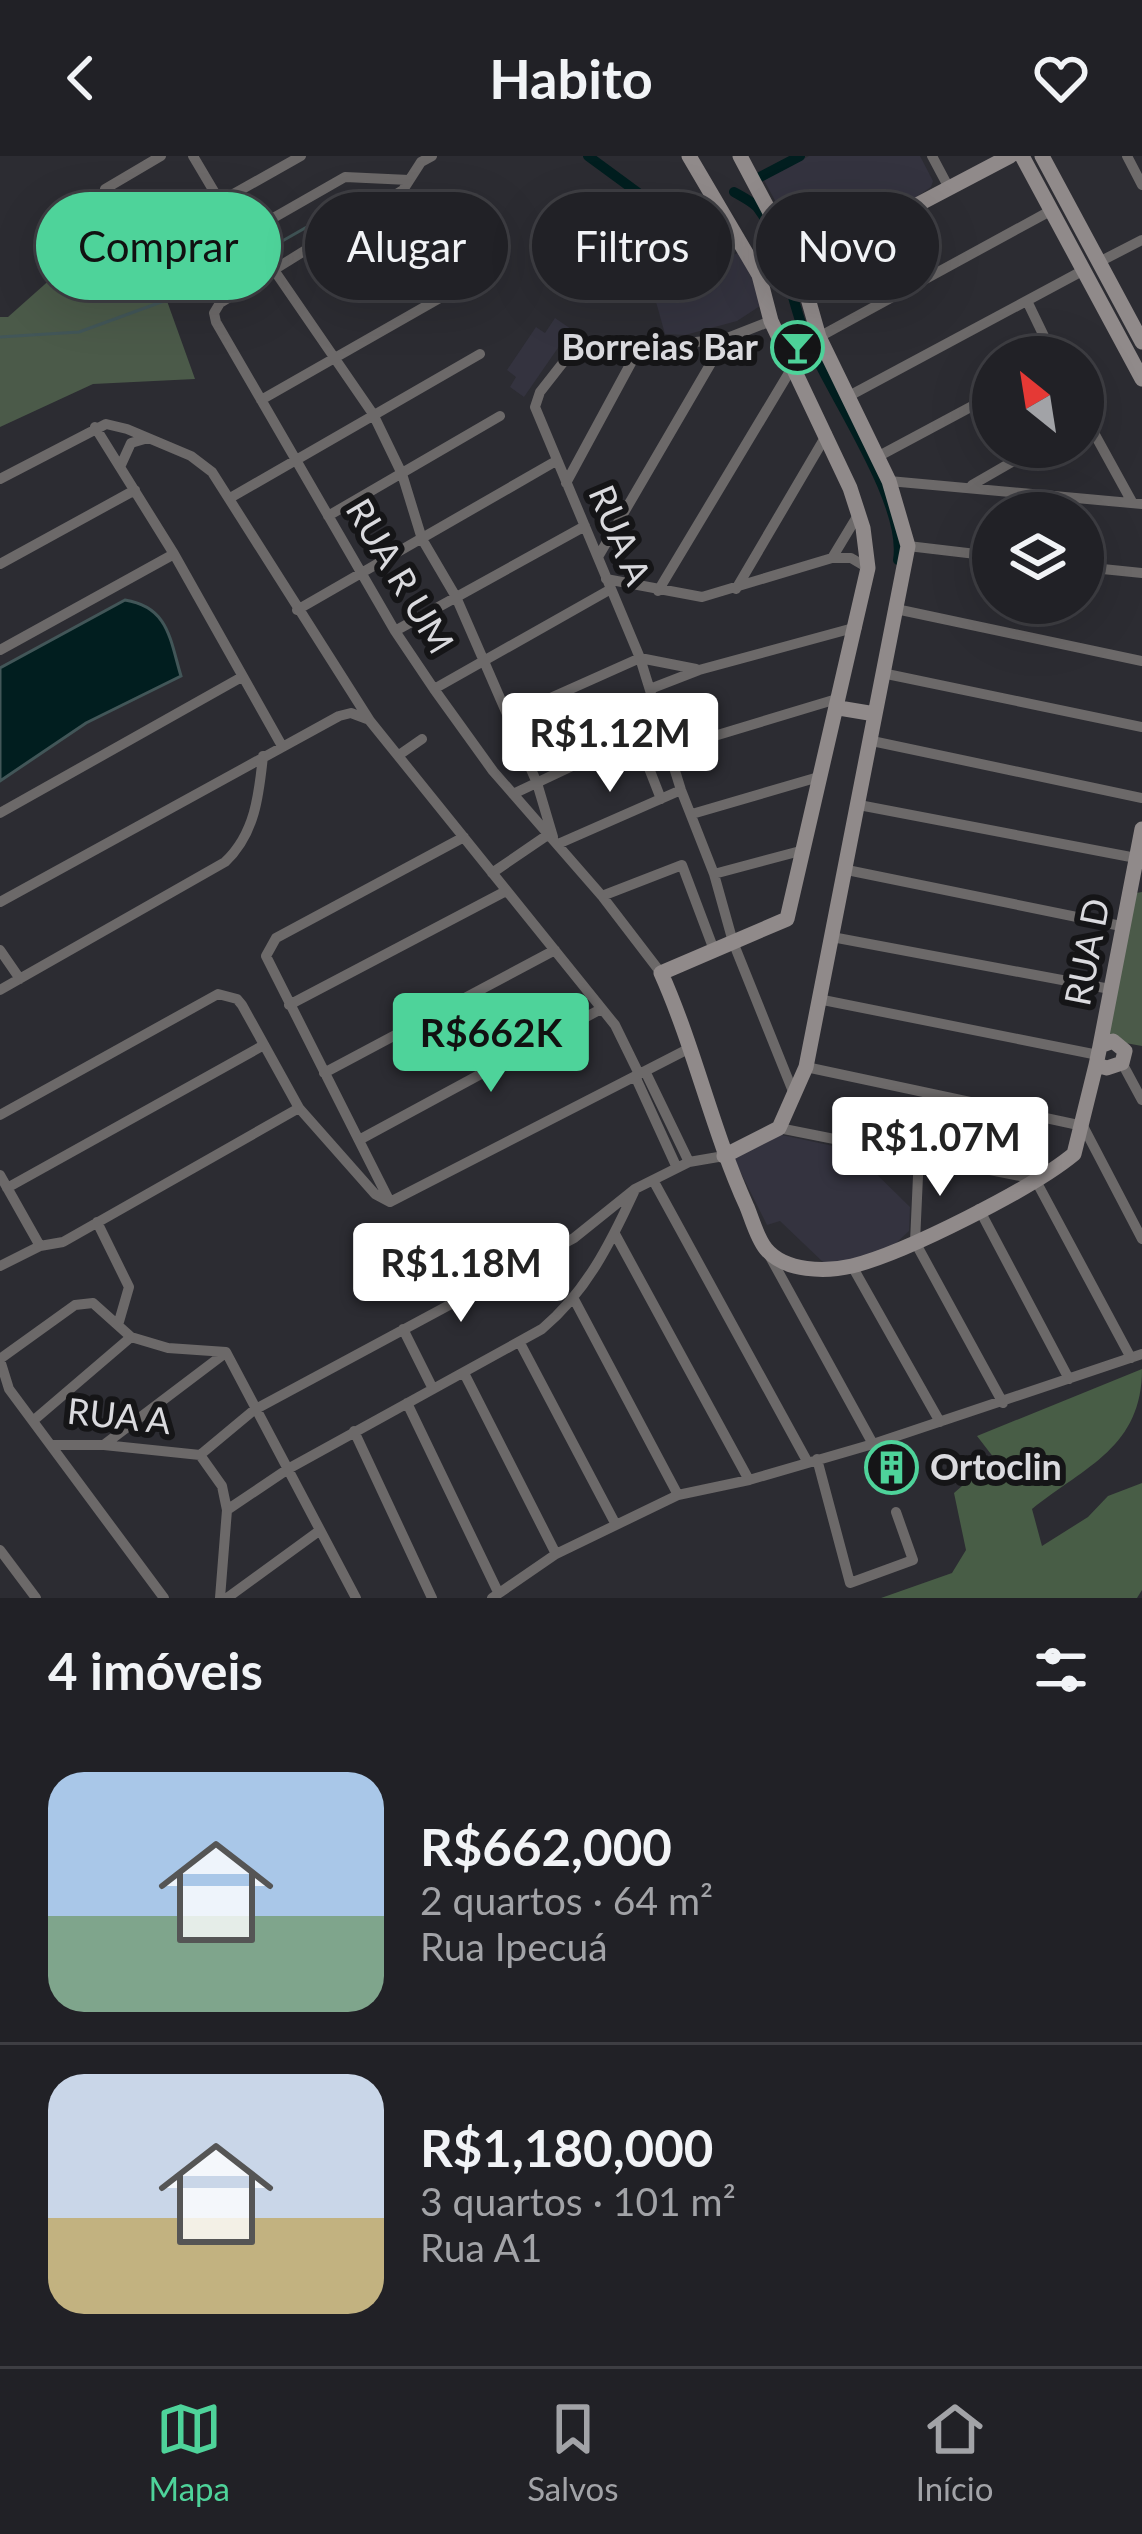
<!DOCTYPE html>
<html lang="pt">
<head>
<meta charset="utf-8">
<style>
  body { margin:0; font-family:Lato,sans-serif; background:#29292e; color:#f1f3f6; height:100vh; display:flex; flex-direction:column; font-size:45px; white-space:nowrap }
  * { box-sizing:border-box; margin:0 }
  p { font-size:39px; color:#a2a3a7 }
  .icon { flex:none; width:66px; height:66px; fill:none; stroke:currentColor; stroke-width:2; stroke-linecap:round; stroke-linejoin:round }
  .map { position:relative; height:1442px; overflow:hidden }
  .drawer { display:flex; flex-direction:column; background:#212126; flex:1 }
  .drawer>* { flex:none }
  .banner { position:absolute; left:36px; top:36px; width:1071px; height:108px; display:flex; gap:24px }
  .needle { width:78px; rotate:330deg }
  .fabs { position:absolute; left:972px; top:180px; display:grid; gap:24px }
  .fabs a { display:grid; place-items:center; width:132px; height:132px; border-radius:50%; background:#212126; box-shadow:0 12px 48px #0002,0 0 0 3px #3e3e43; font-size:60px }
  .price { position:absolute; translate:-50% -102px; padding:0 27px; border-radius:12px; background:#fff; color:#222; font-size:39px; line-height:78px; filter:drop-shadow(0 3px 6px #0008) }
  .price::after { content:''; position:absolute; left:50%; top:72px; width:36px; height:27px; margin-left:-18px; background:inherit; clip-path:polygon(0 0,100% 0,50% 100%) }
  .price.current { background:#4ed39a; color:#111 }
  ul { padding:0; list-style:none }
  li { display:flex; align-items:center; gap:36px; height:300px; padding:0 48px }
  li+li { border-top:3px solid #3e3e43 }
  li span { display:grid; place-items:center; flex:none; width:336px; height:240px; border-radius:36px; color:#555 }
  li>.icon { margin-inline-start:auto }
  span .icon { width:144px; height:144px; fill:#fffc; stroke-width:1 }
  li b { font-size:51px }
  h2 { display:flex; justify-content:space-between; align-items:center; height:144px; padding:0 48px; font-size:51px }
  .tag { padding:0 42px; border-radius:54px; background:#212126; box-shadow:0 12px 48px #0002,0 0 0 3px #3e3e43; font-size:42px; line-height:108px }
  .tag.current { background:#4ed39a; color:#111 }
  header { display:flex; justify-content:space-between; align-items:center; height:156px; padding:0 48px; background:#212126; font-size:54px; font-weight:700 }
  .tab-bar { display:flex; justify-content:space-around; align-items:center; height:168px; border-top:3px solid #3e3e43; background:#212126; font-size:33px; color:#a2a3a7 }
  .tab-bar a { display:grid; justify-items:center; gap:6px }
  .tab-bar .current { color:#4ed39a }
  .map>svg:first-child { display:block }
  .built { fill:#34333f }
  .green { fill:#4b5a49 }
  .forest { fill:#485d46 }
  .water { fill:#011e1f; stroke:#425658; stroke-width:3 }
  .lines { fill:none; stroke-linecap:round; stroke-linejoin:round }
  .stream { stroke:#425658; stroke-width:3 }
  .canal { stroke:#011e1f; stroke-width:10 }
  .street { stroke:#6c6969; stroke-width:10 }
  .secondary { stroke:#908a8a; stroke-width:15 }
  .labels { text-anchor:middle; stroke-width:12; stroke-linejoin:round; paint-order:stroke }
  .poi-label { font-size:36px; font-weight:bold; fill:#dadade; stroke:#151517; text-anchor:end }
  .street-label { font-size:36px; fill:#dadade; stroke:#151517 }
</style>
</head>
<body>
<header><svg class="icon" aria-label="back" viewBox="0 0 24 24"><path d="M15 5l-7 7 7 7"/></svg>Habito<svg class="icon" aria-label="heart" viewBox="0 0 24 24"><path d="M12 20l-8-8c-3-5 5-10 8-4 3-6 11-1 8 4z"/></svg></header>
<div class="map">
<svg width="1142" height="1442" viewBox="0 0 1142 1442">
  <rect width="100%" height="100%" fill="#2c2c32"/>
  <path class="built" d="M809,0H920L933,25L931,31L912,44L811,97L801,93L764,24Z
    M741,96L753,117L760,150L737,165L685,179L665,178L651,128Z
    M555,162L571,173L524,241L510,231L516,221L507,214L536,171L545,177Z
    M777,978L852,994L910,1051L909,1075L895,1088L852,1108H825L780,1065L767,1069L734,1003Z"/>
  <path class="green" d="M128,103L167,145L195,223L93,228L0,271V161H8L62,113Z
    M1142,736V890L1120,886L1105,876L1136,737Z"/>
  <path class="forest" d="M1142,1213C1142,1291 1086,1310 1032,1353L1042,1390L1088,1361L1108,1340L1142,1327V1434L1137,1442H881L952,1417L966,1394L954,1337L994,1302L977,1280Z"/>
  <path class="water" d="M125,444C169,451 170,484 181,520L86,567L0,625V512Z"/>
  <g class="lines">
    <path class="stream" d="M270,92L356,43
      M0,181L79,176L197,133L247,105"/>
    <path class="canal" d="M588,0L667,58L704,49
      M760,21L800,0
      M734,36C741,40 751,45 757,51C784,86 788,133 803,173C825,231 908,344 898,404"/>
    <path class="street" d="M193,0L241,81L274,114L373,258L402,318L422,383L456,441L537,627L553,681
      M432,0L421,6L403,34L220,147L214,157L216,166L395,475L434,533L493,615L602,740L661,817
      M932,0L949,32
      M1127,0L1142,29
      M105,33L161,0
      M352,67L387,124L413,111L428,91
      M141,90L301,0
      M1099,106L1142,84
      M163,125L345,21L409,24
      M1027,145L1054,201
      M771,165L725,183L569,199L540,236L535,251L640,502L681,634L714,718L733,786L794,938
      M819,181L1052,54
      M849,240L1084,114
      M261,244L447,138L448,127L403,34
      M1083,257L1132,346
      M95,271L174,398L282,590
      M879,300L993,239
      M121,309L131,287L148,282
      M0,323L106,268L127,273L191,300L212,316L370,565L615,869L639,918
      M889,325L1142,348
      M566,327L638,194
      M972,329L1038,291
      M230,342L480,198
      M328,360L500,260
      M908,390L993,400
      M598,401L725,183
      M832,402L858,359
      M0,408L135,334
      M1083,411L1142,417
      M606,423L702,441L832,402H851L868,412
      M736,433L827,278
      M658,435L793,210
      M896,453L1142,505
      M297,454L556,305
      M395,475L585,370
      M0,494L174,398
      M882,517L1142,571
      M434,533L611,433
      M650,533L699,514L857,471
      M508,561L640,502L696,513
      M636,579L661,643
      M872,585L1142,642
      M668,594L840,542
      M399,599L422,583
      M513,638L661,568
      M859,649L1136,702
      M0,657L240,522
      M692,658L822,620
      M558,688L681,634
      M847,714L1121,770
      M492,717L549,678
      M714,718L804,694
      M602,740L682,709L714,794
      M0,746L339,560L351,557L367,563
      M832,781L1110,833
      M0,794L20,823
      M0,834L225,706C255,678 259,639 263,600
      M818,843L1098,899
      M289,849L506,735
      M1122,907L1142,944
      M806,911L1083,970L1142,1083
      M645,915L689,1006
      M324,917L555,794
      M635,920L677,1012
      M0,959L218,838L237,843L242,849L299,952L375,1038L390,1046
      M779,972L1035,1023L1131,1202
      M359,984L601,853
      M919,998L915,1086L1003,1247
      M0,1019L40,1090
      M653,1024L807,1305
      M7,1032L264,889
      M390,1046L266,800L276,782L464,681
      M390,1046L690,892
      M979,1053L1069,1223
      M97,1066L129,1131L118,1169
      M615,1078L749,1324
      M768,1097L873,1288
      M0,1110L40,1090L63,1086L299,952
      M852,1110L940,1266
      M575,1145L678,1339
      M403,1173L433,1233
      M520,1187L615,1367
      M226,1196L356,1442
      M0,1203L75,1149L93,1147L131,1181L168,1192L226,1196
      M0,1204L9,1233L164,1442
      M464,1217L556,1398
      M407,1247L498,1436
      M34,1264L131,1181
      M354,1275L432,1442
      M105,1288L224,1198
      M51,1289H104L200,1299L222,1330L227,1354L220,1442
      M200,1299L254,1254L574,1082L635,1033L689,1006L724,1000
      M817,1303L850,1427L913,1404L896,1356
      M227,1354L288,1313L542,1173C586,1136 610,1088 634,1036
      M0,1394L36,1442
      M227,1442L319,1375
      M492,1442L556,1398L678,1339L749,1324L873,1288L1142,1198"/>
    <path class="secondary" d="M689,0L759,119L771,165L850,332L863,372L868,412L787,763L661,817C695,893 712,974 747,1051C752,1063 757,1082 766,1093C785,1116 826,1116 852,1110C905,1097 1033,1032 1074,998L1096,909
      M1022,0L1142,223
      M1042,0L1142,186
      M799,111L1010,0
      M839,552L875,558
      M1113,885L1125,895L1122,907L1107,912L1096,909L1100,890Z
      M1100,890L1142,673
      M724,1000L779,972L806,911L908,390L889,325L819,181L799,111L740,0"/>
  </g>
  <defs>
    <symbol id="bar-ring" viewBox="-11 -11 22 22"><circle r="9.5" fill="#151517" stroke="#4ed39a" stroke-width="1.5"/><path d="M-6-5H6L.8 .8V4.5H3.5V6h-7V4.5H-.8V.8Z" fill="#4ed39a"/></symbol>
    <symbol id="building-ring" viewBox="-11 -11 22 22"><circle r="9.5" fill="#151517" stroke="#4ed39a" stroke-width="1.5"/><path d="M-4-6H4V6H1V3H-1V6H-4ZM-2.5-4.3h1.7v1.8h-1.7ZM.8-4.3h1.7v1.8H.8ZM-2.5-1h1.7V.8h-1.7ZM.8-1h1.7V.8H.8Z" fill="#4ed39a"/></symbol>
  </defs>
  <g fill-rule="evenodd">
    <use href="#bar-ring" x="768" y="162" width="59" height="59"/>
    <use href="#building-ring" x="862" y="1282" width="59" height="59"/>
  </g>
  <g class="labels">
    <g class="poi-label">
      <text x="758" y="204">Borreias Bar</text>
      <text x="930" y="1324" text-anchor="start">Ortoclin</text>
    </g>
    <g class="street-label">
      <text transform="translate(620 379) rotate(67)" y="13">RUA A</text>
      <text transform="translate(400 420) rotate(59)" y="13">RUA R UM</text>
      <text transform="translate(1087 796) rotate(-79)" y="13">RUA D</text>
      <text transform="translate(119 1260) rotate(6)" y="13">RUA A</text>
    </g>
  </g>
</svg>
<div class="fabs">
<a><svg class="needle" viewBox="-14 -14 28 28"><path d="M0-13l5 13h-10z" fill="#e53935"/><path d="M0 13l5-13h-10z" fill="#a2a3a7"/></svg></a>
<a><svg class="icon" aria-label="layers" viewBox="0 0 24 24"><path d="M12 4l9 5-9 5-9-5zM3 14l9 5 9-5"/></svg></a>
</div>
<b class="price" style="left:610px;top:639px">R$1.12M</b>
<b class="price current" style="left:491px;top:939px">R$662K</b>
<b class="price" style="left:940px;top:1043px">R$1.07M</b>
<b class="price" style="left:461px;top:1169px">R$1.18M</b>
<div class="banner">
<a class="tag current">Comprar</a>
<a class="tag">Alugar</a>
<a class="tag">Filtros</a>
<a class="tag">Novo</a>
</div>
</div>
<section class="drawer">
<h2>4 imóveis<svg class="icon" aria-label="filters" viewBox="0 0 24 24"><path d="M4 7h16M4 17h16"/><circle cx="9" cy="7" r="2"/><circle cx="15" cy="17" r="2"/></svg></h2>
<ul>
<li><span style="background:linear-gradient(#a9c7e8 60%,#7fa58c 0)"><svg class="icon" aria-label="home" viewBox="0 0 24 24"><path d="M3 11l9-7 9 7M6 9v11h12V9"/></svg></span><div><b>R$662,000</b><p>2 quartos · 64 m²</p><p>Rua Ipecuá</p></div></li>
<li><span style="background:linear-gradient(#c9d6e8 60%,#c2b280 0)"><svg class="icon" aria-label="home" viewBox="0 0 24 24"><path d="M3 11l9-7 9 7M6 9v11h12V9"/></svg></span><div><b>R$1,180,000</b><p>3 quartos · 101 m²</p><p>Rua A1</p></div></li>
</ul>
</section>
<nav class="tab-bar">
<a class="current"><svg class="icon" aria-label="map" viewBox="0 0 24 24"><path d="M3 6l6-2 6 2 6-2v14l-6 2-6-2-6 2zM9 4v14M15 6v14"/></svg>Mapa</a>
<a><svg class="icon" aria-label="saved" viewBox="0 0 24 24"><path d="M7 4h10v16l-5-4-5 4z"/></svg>Salvos</a>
<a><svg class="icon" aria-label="home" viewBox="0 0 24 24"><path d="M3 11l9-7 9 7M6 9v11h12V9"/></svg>Início</a>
</nav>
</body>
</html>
